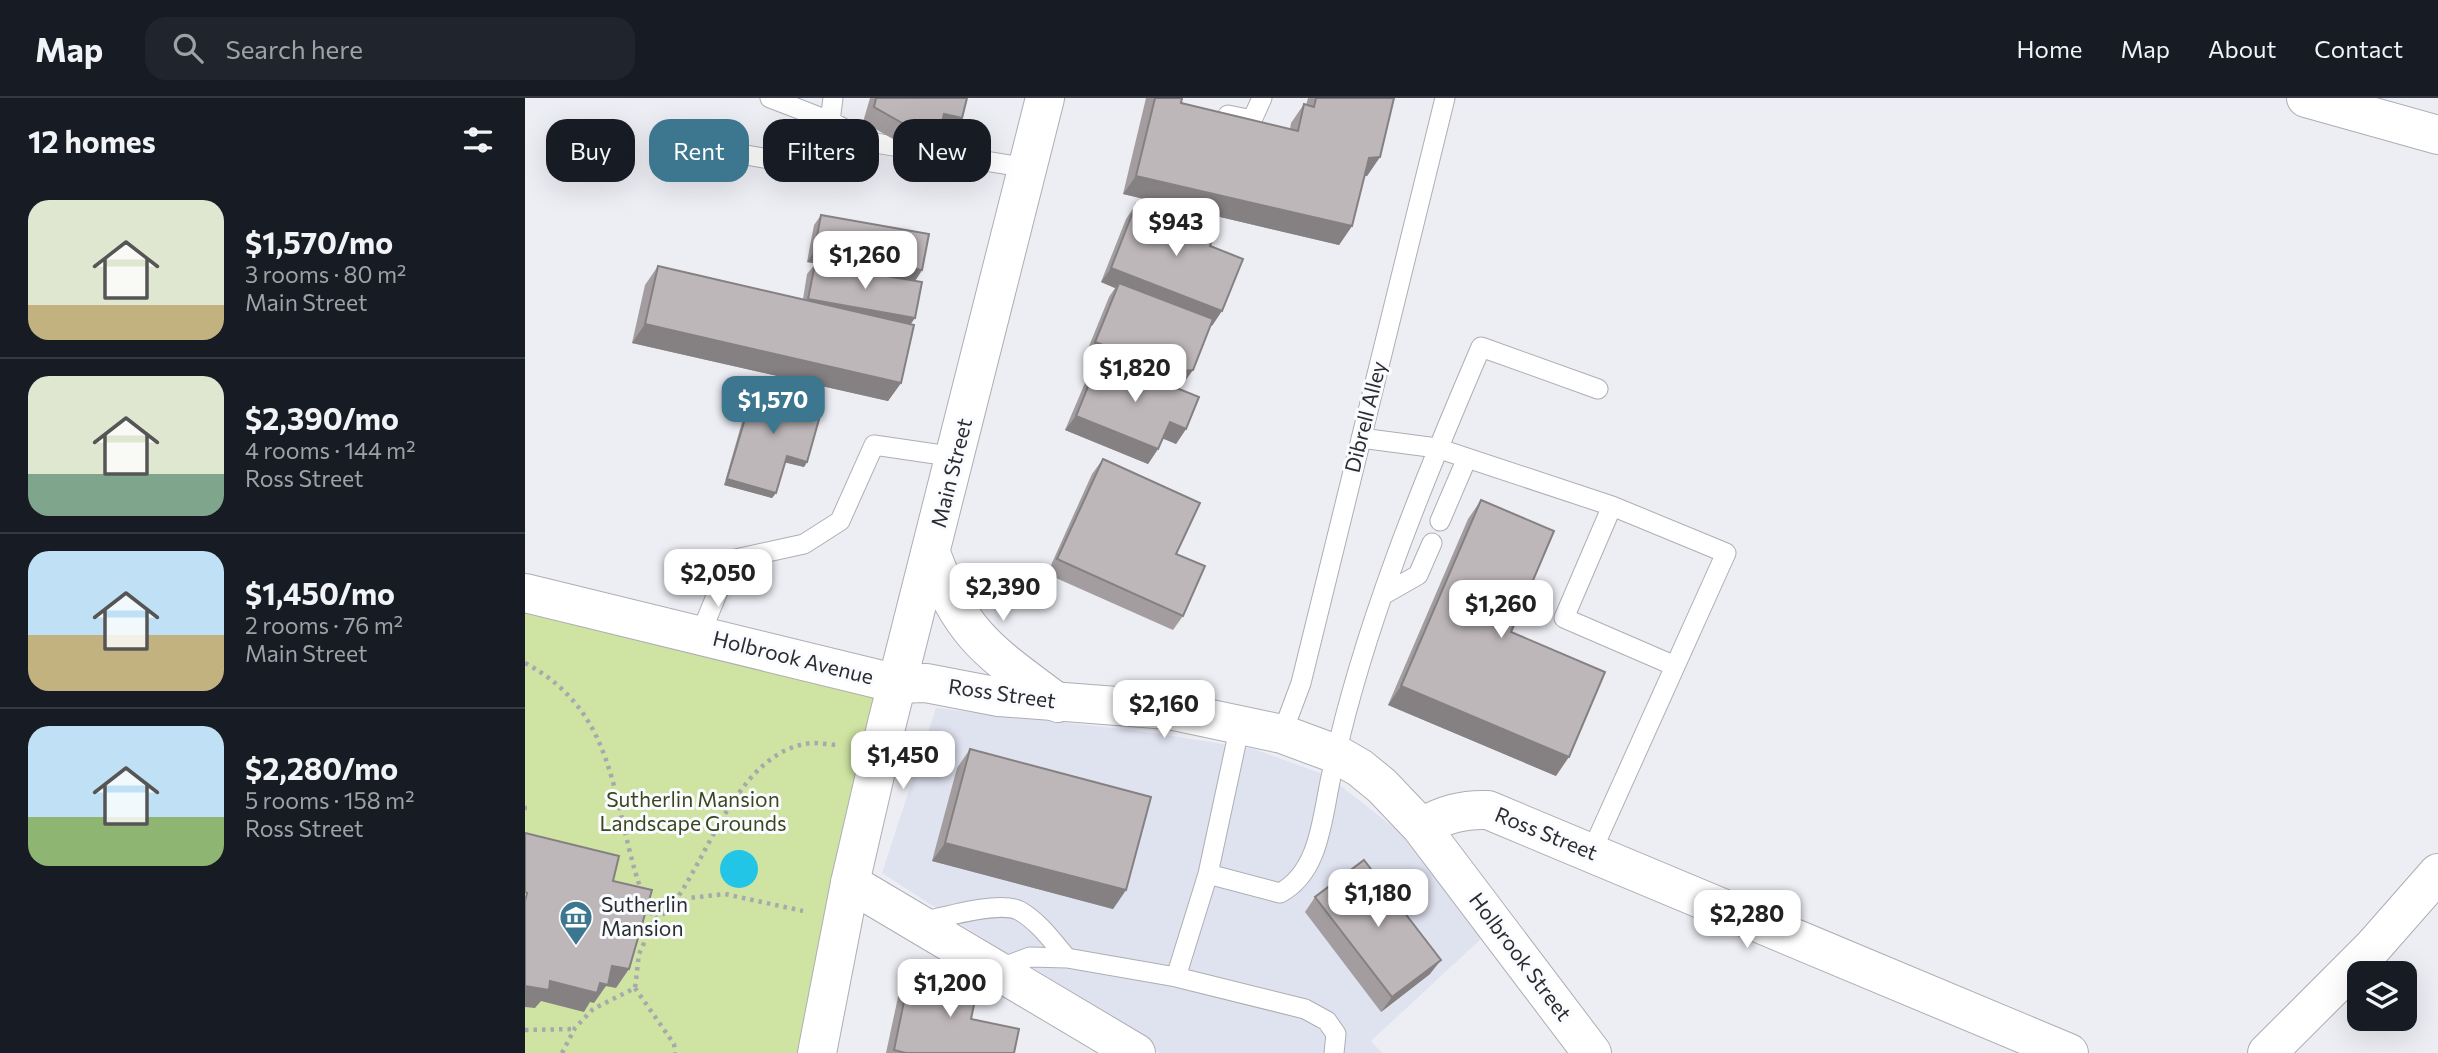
<!DOCTYPE html>
<html lang="en">
<head>
<meta charset="utf-8">
<style>
  body { margin:0; font-family:Commissioner,sans-serif; background:#20242c; color:#f1f3f6; height:100vh; display:flex; flex-direction:column; font-size:26px; white-space:nowrap }
  * { box-sizing:border-box; margin:0 }
  p { font-size:23px; color:#9ea1a6 }
  .icon { flex:none; width:38px; height:38px; fill:none; stroke:currentColor; stroke-width:2; stroke-linecap:round; stroke-linejoin:round }
  .map { position:relative; flex:1; overflow:hidden }
  .side { display:flex; flex-direction:column; background:#171b24; width:525px }
  .side>* { flex:none }
  .banner { position:absolute; left:21px; top:21px; width:665px; height:63px; display:flex; gap:14px }
  .fabs { position:absolute; left:1822px; top:863px; display:grid; gap:14px }
  .fabs a { display:grid; place-items:center; width:70px; height:70px; border-radius:14px; background:#171b24; box-shadow:0 7px 28px #0002; font-size:35px }
  .price { position:absolute; translate:-50% -60px; padding:0 16px; border-radius:14px; background:#fff; color:#222; font-size:23px; line-height:46px; filter:drop-shadow(0 2px 4px #0008) }
  .price::after { content:''; position:absolute; left:50%; top:42px; width:21px; height:16px; margin-left:-10px; background:inherit; clip-path:polygon(0 0,100% 0,50% 100%) }
  .price.active { background:#3c778f; color:#fff }
  ul { padding:0; list-style:none }
  li { display:flex; align-items:center; gap:21px; height:175px; padding:0 28px }
  li+li { border-top:2px solid #363941 }
  li span { display:grid; place-items:center; flex:none; width:196px; height:140px; border-radius:21px; color:#555 }
  li>.icon { margin-inline-start:auto }
  span .icon { width:84px; height:84px; fill:#fffc; stroke-width:1 }
  li b { font-size:30px }
  h2 { display:flex; justify-content:space-between; align-items:center; height:84px; padding:0 28px; font-size:30px }
  .pill { padding:0 24px; border-radius:21px; background:#171b24; box-shadow:0 7px 28px #0002; font-size:24px; line-height:63px }
  .pill.active { background:#3c778f; color:#fff }
  header { display:flex; align-items:center; gap:42px; box-sizing:border-box; height:98px; padding:0 35px; background:#171b24; border-bottom:2px solid #363941 }
  header strong { font-size:33px }
  nav { display:flex; gap:38px; margin-inline-start:auto; font-size:24px }
  .search { width:490px; height:63px; background:#20242c; display:flex; align-items:center; gap:18px; box-sizing:border-box; padding:0 24px; border-radius:21px; color:#9ea1a6; font-size:26px }
  main { display:flex; flex:1; min-height:0 }
  .map>svg:first-child { display:block }
  .built { fill:#dfe2ef }
  .green { fill:#cfe3a3 }
  .water { fill:#23c5e6 }
  .lines { fill:none; stroke-linecap:round; stroke-linejoin:round }
  .lane-casing { stroke:#adaeb4; stroke-width:21 }
  .street-casing { stroke:#adaeb4; stroke-width:40 }
  .secondary-casing { stroke:#adaeb4; stroke-width:40 }
  .path { stroke:#a8a9ad; stroke-width:4.5; stroke-dasharray:3.5 5; stroke-linecap:butt }
  .lane { stroke:#fff; stroke-width:19 }
  .street { stroke:#fff; stroke-width:38 }
  .secondary { stroke:#fff; stroke-width:38 }
  .wall { fill:#a39d9f }
  .shaded-wall { fill:#858082 }
  .building { fill:#beb7b9; stroke:#858082; stroke-width:2 }
  .labels { text-anchor:middle; stroke-width:6; stroke-linejoin:round; paint-order:stroke }
  .street-label { font-size:21px; fill:#2b2c2e; stroke:#fafbff }
  .park-label { font-size:21px; fill:#3b461d; stroke:#fafbff }
  .poi-label { font-size:21px; fill:#2b2c2e; stroke:#fafbff; text-anchor:start }
</style>
</head>
<body>
<header>
<strong>Map</strong>
<div class="search"><svg class="icon" aria-label="search" viewBox="0 0 24 24"><circle cx="10" cy="10" r="6"/><path d="M15 15l6 6"/></svg>Search here</div>
<nav><a>Home</a><a>Map</a><a>About</a><a>Contact</a></nav>
</header>
<main>
<section class="side">
<h2>12 homes<svg class="icon" aria-label="filters" viewBox="0 0 24 24"><path d="M4 7h16M4 17h16"/><circle cx="9" cy="7" r="2"/><circle cx="15" cy="17" r="2"/></svg></h2>
<ul>
<li><span style="background:linear-gradient(#dfe7d0 75%,#c2b280 0)"><svg class="icon" aria-label="home" viewBox="0 0 24 24"><path d="M3 11l9-7 9 7M6 9v11h12V9"/></svg></span><div><b>$1,570/mo</b><p>3 rooms · 80 m²</p><p>Main Street</p></div></li>
<li><span style="background:linear-gradient(#dfe7d0 70%,#7fa58c 0)"><svg class="icon" aria-label="home" viewBox="0 0 24 24"><path d="M3 11l9-7 9 7M6 9v11h12V9"/></svg></span><div><b>$2,390/mo</b><p>4 rooms · 144 m²</p><p>Ross Street</p></div></li>
<li><span style="background:linear-gradient(#bfe0f5 60%,#c2b280 0)"><svg class="icon" aria-label="home" viewBox="0 0 24 24"><path d="M3 11l9-7 9 7M6 9v11h12V9"/></svg></span><div><b>$1,450/mo</b><p>2 rooms · 76 m²</p><p>Main Street</p></div></li>
<li><span style="background:linear-gradient(#bfe0f5 65%,#8fb573 0)"><svg class="icon" aria-label="home" viewBox="0 0 24 24"><path d="M3 11l9-7 9 7M6 9v11h12V9"/></svg></span><div><b>$2,280/mo</b><p>5 rooms · 158 m²</p><p>Ross Street</p></div></li>
</ul>
</section>
<div class="map">
<svg width="1913" height="955" viewBox="0 0 1913 955">
  <rect width="100%" height="100%" fill="#edeef4"/>
  <path class="built" d="M411,610L623,634L729,651L803,678L876,735L958,839L846,943L857,955H635L357,775Z"/>
  <path class="green" d="M0,495L373,586L292,955H0Z"/>
  <path class="water" d="M195 771a19 19 0 1 1 38 0a19 19 0 1 1-38 0Z"/>
  <g class="lines">
    <defs>
      <path id="lane" d="M245,0L305,23L344,44L503,70
        M703,17L727,22L737,0
        M176,49L290,69L305,23L308,0
        M836,340L912,350L1087,408L1201,455L1066,755
        M1087,408L1039,520L1150,568
        M915,423L942,360
        M858,497L893,477L907,445
        M175,537L206,462L279,446L315,423L349,347L431,359
        M715,627L683,776L755,795C795,774 797,719 806,679C836,534 898,384 956,249L1073,291
        M757,636L776,585L920,0
        M397,824C419,819 476,802 495,813C514,824 528,844 542,860
        M473,871L505,859L542,860L651,879L780,911L802,923L811,936L809,955
        M651,879L683,776"/>
      <path id="street" d="M0,495L373,586L401,585L474,599L644,612L757,636L811,656L835,670L857,688L896,729L1067,955
        M896,729C919,717 937,711 963,712L1544,955
        M325,785L611,955
        M1742,955L1848,849L1913,775"/>
      <path id="secondary" d="M1781,0L1913,37
        M406,455C436,538 465,554 533,605
        M292,955L325,785L362,625L520,0"/>
    </defs>
    <use href="#lane" class="lane-casing"/>
    <use href="#street" class="street-casing"/>
    <use href="#secondary" class="secondary-casing"/>
    <path class="path" d="M0,565C94,615 86,705 116,792
      M0,710H2
      M144,811C184,762 212,652 287,645C296,645 306,647 314,647
      M130,821L164,800L200,796L278,813
      M110,890L149,946L150,955
      M0,932L50,931
      M37,955L50,930L68,911L110,890L114,856L130,821L120,803"/>
    <use href="#lane" class="lane"/>
    <use href="#street" class="street"/>
    <use href="#secondary" class="secondary"/>
  </g>
  <path class="wall" d="M345,0H442L427,35L415,32L404,50L368,41L338,24Z
    M621,0H657L656,5L765,31L766,25L779,6L781,7L783,0H869L855,59L842,78H839L827,128L814,147L598,96Z
    M611,106L685,148L687,228L686,227L658,286L647,288L661,331L651,346L638,340L633,351L623,366L540,332L565,273L572,263L560,258L584,199L590,190L576,184L601,121Z
    M296,117L397,172L390,183L282,164L289,127Z
    M290,166L386,226L376,285L363,303L107,245L120,187L133,168L278,201L282,176Z
    M231,284L279,302L282,364L279,369L260,364L251,395L247,400L199,387L227,289Z
    M578,361L651,456L658,518L648,532L522,476L567,376Z
    M956,402L986,534L1031,678L863,607L943,421Z
    M445,651L601,792L588,811L407,763L432,670Z
    M790,799L905,876L856,914L780,814Z
    M418,866L446,921L489,955H361L373,899L383,884L405,889L407,880Z"/>
  <path class="shaded-wall" d="M419,16L437,20L427,35L408,30Z
    M379,26L414,35L404,50L368,41Z
    M855,59L842,78H830L844,60Z
    M611,78L827,128L814,147L598,96Z
    M289,154L397,172L390,183L282,164Z
    M586,170L697,213L687,228L592,191L594,185L590,190L576,184Z
    M283,201L390,220L383,230L276,212Z
    M120,226L376,285L363,303L107,245Z
    M570,244L668,272L658,286L638,289L575,259L572,263L560,258Z
    M551,318L633,351L623,366L540,332Z
    M645,324L661,331L651,346L634,339Z
    M262,358L282,364L279,369L258,364Z
    M202,381L251,395L247,400L199,387Z
    M876,588L1044,659L1031,678L863,607Z
    M420,745L601,792L588,811L407,763Z
    M916,862L905,876L856,914L867,899Z
    M87,868L104,871L91,890L81,888L69,905L65,904L59,914L16,903L10,910L0,909V888L25,883Z"/>
  <path class="building" d="M351,0H442L437,20L419,16L414,35L379,26L349,9Z
    M630,0H657L656,5L773,33L779,6L789,9L791,0H869L855,59L844,60L827,128L611,78Z
    M611,106L689,136L685,148L718,161L697,213L586,170Z
    M296,117L404,136L397,172L289,154Z
    M290,166L397,184L390,220L283,201Z
    M133,168L389,227L376,285L120,226Z
    M594,185L688,221L668,272L648,274L570,244Z
    M575,259L674,299L661,331L645,324L633,351L551,318Z
    M231,284L280,298L279,302L298,307L282,364L262,358L251,395L202,381Z
    M578,361L675,405L651,456L680,468L658,518L532,461Z
    M956,402L1029,433L986,534L1080,574L1044,659L876,588Z
    M445,651L626,699L601,792L420,745Z
    M0,735L94,758L88,783L127,792L104,871L87,868L83,887L75,885L72,895L25,883L24,892L0,888V803L2,795L0,794Z
    M839,762L916,862L867,899L790,799Z
    M418,866L456,873L446,921L494,931L489,955H381L369,952L383,884L412,890Z"/>
  <defs>
    <symbol id="museum-pin" viewBox="-11 -11 22 30"><path d="M0 17L-7.5 6A9.5 9.5 0 1 1 7.5 6Z" fill="#3c778f" stroke="#fafbff"/><path d="M0-6L6-3V-2H-6V-3ZM-5-1h2V3h-2ZM-1-1h2V3h-2ZM3-1h2V3H3ZM-6 4H6V6H-6Z" fill="#fff"/></symbol>
  </defs>
  <g fill-rule="evenodd">
    <use href="#museum-pin" x="32" y="800" width="38" height="52"/>
  </g>
  <g class="labels">
    <g class="street-label">
      <text transform="translate(841 319) rotate(-76)" y="7">Dibrell Alley</text>
      <text transform="translate(427 375) rotate(-76)" y="7">Main Street</text>
      <text transform="translate(268 560) rotate(14)" y="7">Holbrook Avenue</text>
      <text transform="translate(477 596) rotate(8)" y="7">Ross Street</text>
      <text transform="translate(1021 736) rotate(22)" y="7">Ross Street</text>
      <text transform="translate(995 859) rotate(53)" y="7">Holbrook Street</text>
    </g>
    <g class="park-label">
      <text x="168" y="709">Sutherlin Mansion<tspan x="168" dy="24">Landscape Grounds</tspan></text>
    </g>
    <g class="poi-label">
      <text x="76" y="814">Sutherlin<tspan x="76" dy="24">Mansion</tspan></text>
    </g>
  </g>
</svg>
<div class="fabs">
<a><svg class="icon" aria-label="layers" viewBox="0 0 24 24"><path d="M12 4l9 5-9 5-9-5zM3 14l9 5 9-5"/></svg></a>
</div>
<b class="price" style="left:651px;top:160px">$943</b>
<b class="price" style="left:340px;top:193px">$1,260</b>
<b class="price" style="left:610px;top:306px">$1,820</b>
<b class="price active" style="left:248px;top:338px">$1,570</b>
<b class="price" style="left:193px;top:511px">$2,050</b>
<b class="price" style="left:478px;top:525px">$2,390</b>
<b class="price" style="left:976px;top:542px">$1,260</b>
<b class="price" style="left:639px;top:642px">$2,160</b>
<b class="price" style="left:378px;top:693px">$1,450</b>
<b class="price" style="left:853px;top:831px">$1,180</b>
<b class="price" style="left:1222px;top:852px">$2,280</b>
<b class="price" style="left:425px;top:921px">$1,200</b>
<div class="banner">
<a class="pill">Buy</a>
<a class="pill active">Rent</a>
<a class="pill">Filters</a>
<a class="pill">New</a>
</div>
</div>
</main>
</body>
</html>
